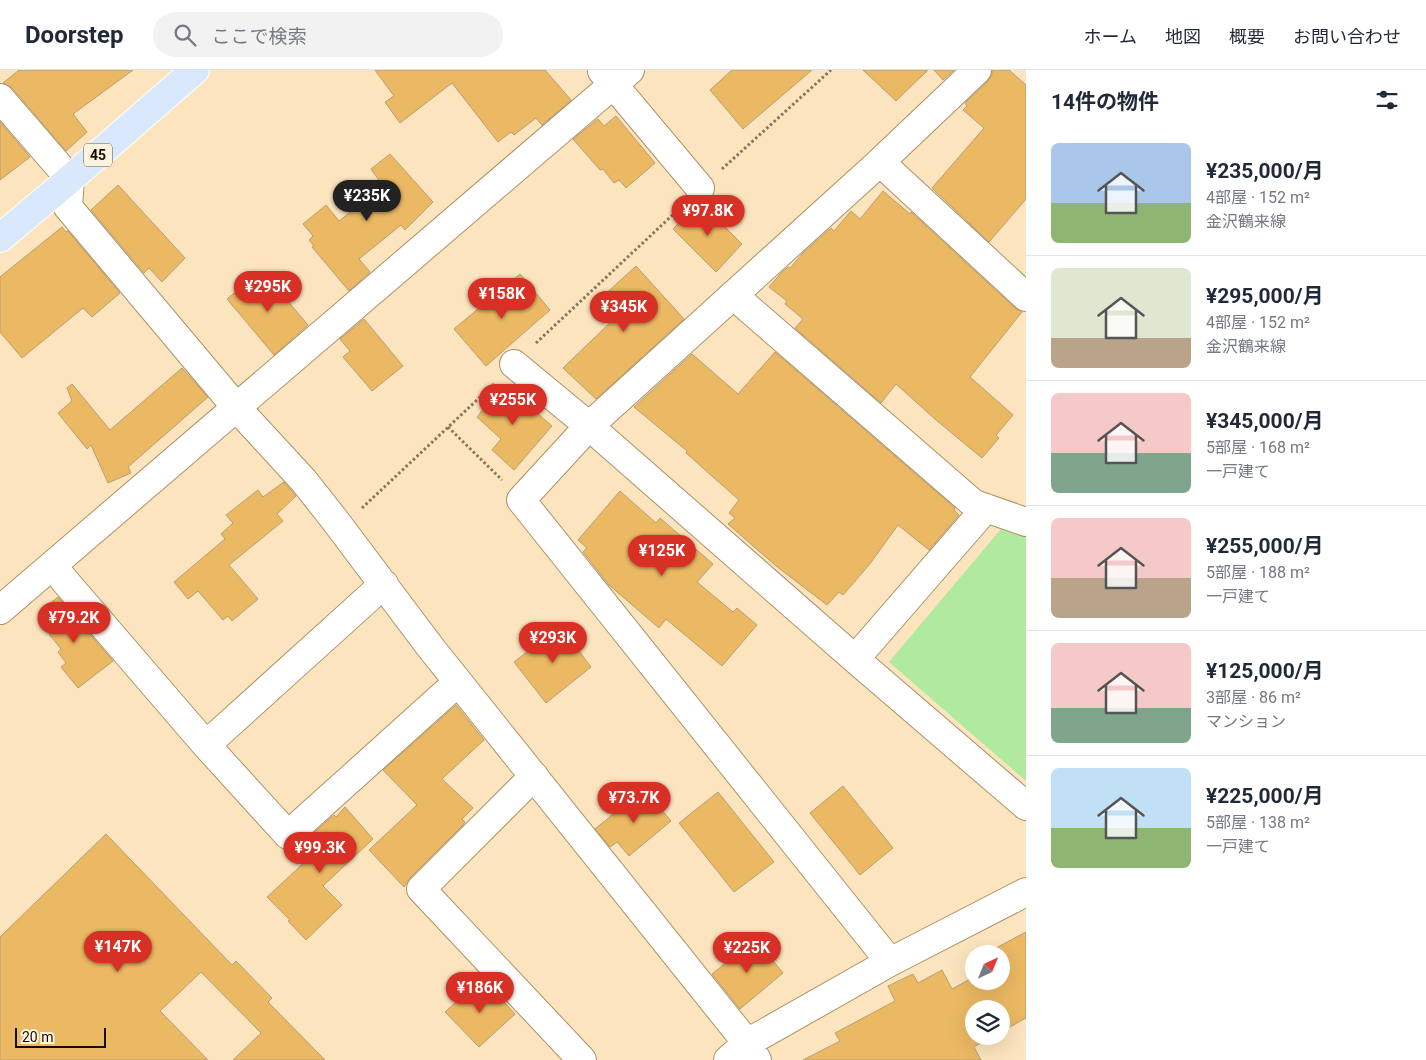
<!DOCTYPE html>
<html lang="ja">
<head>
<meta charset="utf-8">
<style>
  body { margin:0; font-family:Roboto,"Noto Sans JP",sans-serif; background:#f2f2f3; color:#1f2937; height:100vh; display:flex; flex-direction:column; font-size:19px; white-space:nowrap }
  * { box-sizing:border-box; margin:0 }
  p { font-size:16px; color:#747a83 }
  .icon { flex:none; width:28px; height:28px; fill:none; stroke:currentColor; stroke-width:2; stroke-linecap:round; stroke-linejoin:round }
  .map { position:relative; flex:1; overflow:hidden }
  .drawer { display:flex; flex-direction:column; background:#fff; width:400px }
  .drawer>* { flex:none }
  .needle { width:32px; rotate:43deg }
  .fabs { position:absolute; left:965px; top:875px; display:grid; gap:10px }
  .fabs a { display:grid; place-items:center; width:45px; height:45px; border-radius:50%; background:#fff; box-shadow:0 5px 20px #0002; font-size:25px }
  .scale { position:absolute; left:15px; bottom:12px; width:91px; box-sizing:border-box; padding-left:5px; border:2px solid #180e00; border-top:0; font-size:14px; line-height:18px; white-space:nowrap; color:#180e00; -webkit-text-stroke:4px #fff3e0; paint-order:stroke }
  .price { position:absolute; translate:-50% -42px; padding:0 11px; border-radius:18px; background:#d93025; color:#fff; font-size:16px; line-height:32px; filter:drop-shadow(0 1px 2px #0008) }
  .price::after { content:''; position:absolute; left:50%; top:30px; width:15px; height:11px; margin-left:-8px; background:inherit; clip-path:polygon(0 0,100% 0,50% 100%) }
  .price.current { background:#222; color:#fff }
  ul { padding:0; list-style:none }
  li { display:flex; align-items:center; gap:15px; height:125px; padding:0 25px }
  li+li { border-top:1px solid #e0e1e3 }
  li span { display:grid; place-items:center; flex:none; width:140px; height:100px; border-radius:8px; color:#555 }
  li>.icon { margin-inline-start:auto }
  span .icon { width:60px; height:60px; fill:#fffc; stroke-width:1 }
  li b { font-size:21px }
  h2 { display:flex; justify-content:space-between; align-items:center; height:60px; padding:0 25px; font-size:21px }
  header { display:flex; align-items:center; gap:30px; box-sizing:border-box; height:70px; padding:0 25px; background:#fff; border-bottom:1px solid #e0e1e3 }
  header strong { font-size:24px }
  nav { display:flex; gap:28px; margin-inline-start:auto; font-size:18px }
  .search { width:350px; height:45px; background:#f2f2f3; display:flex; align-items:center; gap:12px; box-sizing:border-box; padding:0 18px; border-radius:28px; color:#747a83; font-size:19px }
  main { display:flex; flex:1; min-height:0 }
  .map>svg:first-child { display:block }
  .green { fill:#afea9f }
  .building { fill:#ebb963; stroke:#ba9d70 }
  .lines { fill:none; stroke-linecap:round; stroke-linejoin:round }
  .street-casing { stroke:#ad9164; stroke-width:30 }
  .primary-casing { stroke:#fff; stroke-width:30 }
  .path { stroke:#86755c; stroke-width:3; stroke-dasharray:2.5 2.5; stroke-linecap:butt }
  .street { stroke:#fff; stroke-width:28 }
  .primary { stroke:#dae8fc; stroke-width:28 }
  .labels { text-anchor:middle; stroke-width:4; stroke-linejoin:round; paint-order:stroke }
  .shield { fill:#fff3e0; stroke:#5d5343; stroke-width:1 }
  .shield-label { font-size:14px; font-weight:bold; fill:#180e00 }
</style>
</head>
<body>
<header>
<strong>Doorstep</strong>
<div class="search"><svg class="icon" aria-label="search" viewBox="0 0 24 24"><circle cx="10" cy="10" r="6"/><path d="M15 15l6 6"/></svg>ここで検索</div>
<nav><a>ホーム</a><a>地図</a><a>概要</a><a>お問い合わせ</a></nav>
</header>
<main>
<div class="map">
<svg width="1026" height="990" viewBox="0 0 1026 990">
  <rect width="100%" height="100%" fill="#fce4be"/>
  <path class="green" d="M1001,459L1026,466V711L889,592Z"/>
  <path class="building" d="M19,0H133L73,44L87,62L66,81L12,18L3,13Z
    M375,0H545L571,30L542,55L536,48L514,65L511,62L498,72L452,13L400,53L385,32L394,26Z
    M732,0H812L743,59L710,20Z
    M863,0H928L896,31Z
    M934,0H954L943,10Z
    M992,0H1009L1026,15V129L989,172L932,118L984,58L963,40L967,36L965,33L988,11L992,5Z
    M616,46L655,93L626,118L619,110L614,113L603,99L600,100L573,69L598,49L604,56Z
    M0,52L30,87L0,110Z
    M390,84L433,132L405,160L401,155L359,189L370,202L349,221L312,177L314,176L309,170L313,166L303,154L326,135L339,151L383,116L371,99Z
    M118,115L185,188L162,212L149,198L144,203L91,140Z
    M883,121L910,144L911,142L1015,238L1022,242L970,307L1013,345L996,365L999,368L982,388L936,350L896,314L881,333L795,258L803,249L785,234L787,231L769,217L781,203L788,197L790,198L803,183L831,158L834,161L851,141L860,149Z
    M698,133H701L742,174L716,202L673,159Z
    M62,157L66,162L68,161L120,223L92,247L83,238L22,288L0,262V207Z
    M636,196L684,249L596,329L563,298L616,247L600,229Z
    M263,202L308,255L274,285L227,229L244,215L246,217Z
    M520,204L550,240L486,296L454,259Z
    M364,249L403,296L372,321L343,287L350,281L340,269Z
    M775,282L955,438L954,440L959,445L929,480L898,455L869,495L843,525L839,522L827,535L776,496L728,454L735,448L729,443L739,430L686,383L687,381L634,337L692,284L738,324Z
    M182,298L208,327L128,397L131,403L108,413L91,375L87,379L58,343L72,331L67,318L72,314L110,360Z
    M503,314L552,356L514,400L492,380L501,369L477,347Z
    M284,412L296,426L277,444L283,451L229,495L258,529L232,551L228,546L223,550L198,521L188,529L174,512L225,469L221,464L233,453L226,445L258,420L263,427Z
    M620,421L656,453L660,448L713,494L697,512L733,542L737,538L757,555L722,596L666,549L659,558L609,515L583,482L587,478L578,470Z
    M58,527L113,591L78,618L61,597L66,593L58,582L61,579L49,564L52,561L38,543Z
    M560,556L591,597L546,633L514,592Z
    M456,635L484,670L442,709L473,738L462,749L465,752L463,755L410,808L404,817L369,780L417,735L383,700Z
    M843,716L893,778L860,805L810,743Z
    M644,719L671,751L629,786L617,772L610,777L595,759Z
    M718,722L774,792L734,822L679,753Z
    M345,737L373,769L323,816L342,835L306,870L288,851L290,850L267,827L320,778L308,768L334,745L336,747Z
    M106,764L232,895L236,891L272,928L268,932L325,990H233L261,963L201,902L160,941L208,990H0V867Z
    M1026,862V948L1001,962V939H974V966H993L974,977L981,990H803L840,971L835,963L895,931L888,916L913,904L918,913L942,900L952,919L974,907V911H1001V892L1003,891L1001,884H999L996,878Z
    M755,869L783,903L740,939L712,904Z
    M486,912L515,944L479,977L445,942L468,921L472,925Z"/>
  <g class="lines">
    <defs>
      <path id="street" d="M602,1L700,118
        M0,28L70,109L68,137L236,337L304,411L334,449L431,578L747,973L757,990
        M880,92L1026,227
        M733,225L974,434L1026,452
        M514,294L589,356L855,589L1026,736
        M52,496L206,675L384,514
        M0,540L630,0
        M855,589L986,438
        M206,675L288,765L458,612
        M534,706L421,819L582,990
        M890,892L521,430L589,356L880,92L977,0
        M728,990L747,973L890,892L1026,822"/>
      <path id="primary" d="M0,168L70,109L195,0"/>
    </defs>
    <use href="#street" class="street-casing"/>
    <use href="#primary" class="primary-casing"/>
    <path class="path" d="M722,99L831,0
      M536,273L679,139
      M448,357L502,410
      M362,438L494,314"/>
    <use href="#street" class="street"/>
    <use href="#primary" class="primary"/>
  </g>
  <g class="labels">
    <rect class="shield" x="84" y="73.5" width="28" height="23" rx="4"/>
    <g class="shield-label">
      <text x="98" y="90">45</text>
    </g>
  </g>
</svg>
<div class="fabs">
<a><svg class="needle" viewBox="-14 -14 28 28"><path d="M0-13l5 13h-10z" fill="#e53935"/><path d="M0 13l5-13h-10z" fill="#747a83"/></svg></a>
<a><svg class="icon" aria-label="layers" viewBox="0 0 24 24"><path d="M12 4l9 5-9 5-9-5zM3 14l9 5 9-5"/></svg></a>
</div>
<div class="scale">20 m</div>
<b class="price current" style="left:367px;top:152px">¥235K</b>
<b class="price" style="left:708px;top:167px">¥97.8K</b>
<b class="price" style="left:268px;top:243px">¥295K</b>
<b class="price" style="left:502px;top:250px">¥158K</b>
<b class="price" style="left:624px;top:263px">¥345K</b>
<b class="price" style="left:513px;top:356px">¥255K</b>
<b class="price" style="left:662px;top:507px">¥125K</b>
<b class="price" style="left:74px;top:574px">¥79.2K</b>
<b class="price" style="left:553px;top:594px">¥293K</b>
<b class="price" style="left:634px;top:754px">¥73.7K</b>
<b class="price" style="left:320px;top:804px">¥99.3K</b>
<b class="price" style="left:118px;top:903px">¥147K</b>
<b class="price" style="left:747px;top:904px">¥225K</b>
<b class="price" style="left:480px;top:944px">¥186K</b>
</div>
<section class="drawer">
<h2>14件の物件<svg class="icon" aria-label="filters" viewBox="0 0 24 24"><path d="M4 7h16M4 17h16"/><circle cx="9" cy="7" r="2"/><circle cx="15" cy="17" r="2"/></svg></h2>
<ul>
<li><span style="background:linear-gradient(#a9c7e8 60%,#8fb573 0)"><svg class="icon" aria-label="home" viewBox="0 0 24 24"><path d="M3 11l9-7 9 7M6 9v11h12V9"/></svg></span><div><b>¥235,000/月</b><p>4部屋 · 152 m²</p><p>金沢鶴来線</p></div></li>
<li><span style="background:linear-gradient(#dfe7d0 70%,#b9a48a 0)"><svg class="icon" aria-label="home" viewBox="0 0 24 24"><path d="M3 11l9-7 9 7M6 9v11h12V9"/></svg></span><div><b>¥295,000/月</b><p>4部屋 · 152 m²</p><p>金沢鶴来線</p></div></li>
<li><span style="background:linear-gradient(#f6c9c9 60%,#7fa58c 0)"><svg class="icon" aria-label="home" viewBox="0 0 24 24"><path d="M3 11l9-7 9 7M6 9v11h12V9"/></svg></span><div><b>¥345,000/月</b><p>5部屋 · 168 m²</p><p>一戸建て</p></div></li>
<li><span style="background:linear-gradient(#f6c9c9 60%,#b9a48a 0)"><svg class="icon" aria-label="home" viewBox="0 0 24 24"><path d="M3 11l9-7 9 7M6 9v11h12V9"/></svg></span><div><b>¥255,000/月</b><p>5部屋 · 188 m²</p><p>一戸建て</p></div></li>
<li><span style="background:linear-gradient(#f6c9c9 65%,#7fa58c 0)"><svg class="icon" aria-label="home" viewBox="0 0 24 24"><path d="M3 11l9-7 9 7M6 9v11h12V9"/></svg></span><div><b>¥125,000/月</b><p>3部屋 · 86 m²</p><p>マンション</p></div></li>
<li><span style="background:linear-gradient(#bfe0f5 60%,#8fb573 0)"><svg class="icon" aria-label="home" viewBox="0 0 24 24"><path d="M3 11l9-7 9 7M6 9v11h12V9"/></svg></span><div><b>¥225,000/月</b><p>5部屋 · 138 m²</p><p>一戸建て</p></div></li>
</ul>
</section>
</main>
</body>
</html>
